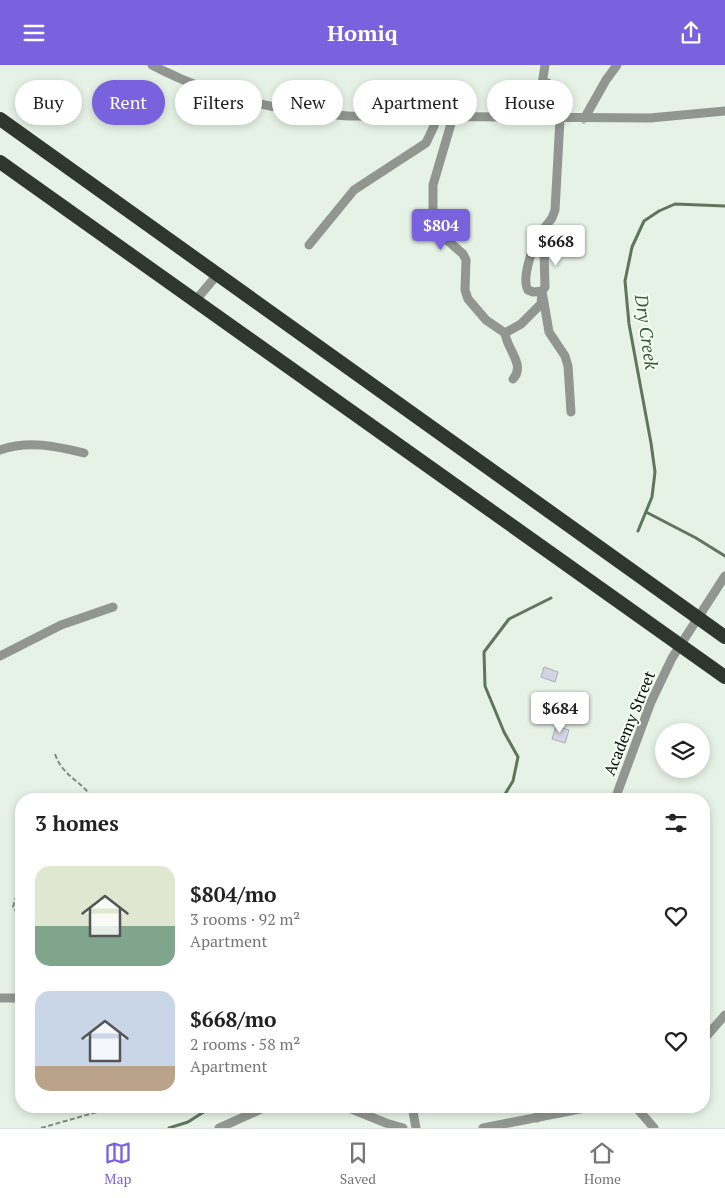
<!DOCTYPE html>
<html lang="en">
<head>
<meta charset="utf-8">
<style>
  body { margin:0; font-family:"PT Serif",serif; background:#f6f6f6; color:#222; height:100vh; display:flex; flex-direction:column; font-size:19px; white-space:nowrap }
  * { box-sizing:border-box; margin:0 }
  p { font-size:16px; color:#767676 }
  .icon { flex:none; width:28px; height:28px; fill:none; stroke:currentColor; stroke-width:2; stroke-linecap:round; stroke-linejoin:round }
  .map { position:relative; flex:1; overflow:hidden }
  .drawer { position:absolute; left:15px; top:728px; width:695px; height:320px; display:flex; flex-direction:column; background:#fff; border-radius:20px; box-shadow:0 2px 8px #0003 }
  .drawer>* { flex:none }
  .top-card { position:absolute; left:15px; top:15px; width:695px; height:45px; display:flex; gap:10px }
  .tools { position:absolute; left:655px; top:658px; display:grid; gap:10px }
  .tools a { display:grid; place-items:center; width:55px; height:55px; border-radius:50%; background:#fff; box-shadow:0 2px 8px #0003; font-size:25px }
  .price { position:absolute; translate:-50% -42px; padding:0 11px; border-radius:5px; background:#fff; color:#222; font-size:16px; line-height:32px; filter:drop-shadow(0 1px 2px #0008) }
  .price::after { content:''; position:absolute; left:50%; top:30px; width:15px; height:11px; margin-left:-8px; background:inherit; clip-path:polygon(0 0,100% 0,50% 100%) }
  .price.on { background:#7862dd; color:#fff }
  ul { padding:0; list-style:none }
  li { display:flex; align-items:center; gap:15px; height:125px; padding:0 20px }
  li span { display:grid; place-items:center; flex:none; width:140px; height:100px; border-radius:15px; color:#555 }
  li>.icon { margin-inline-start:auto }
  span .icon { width:60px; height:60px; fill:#fffc; stroke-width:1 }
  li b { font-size:21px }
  h2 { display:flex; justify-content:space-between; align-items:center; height:60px; padding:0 20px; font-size:21px }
  .tag { padding:0 18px; border-radius:22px; background:#fff; box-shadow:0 2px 8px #0003; font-size:18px; line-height:45px }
  .tag.on { background:#7862dd; color:#fff }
  header { display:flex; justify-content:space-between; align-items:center; height:65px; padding:0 20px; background:#7862dd; color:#fff; font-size:22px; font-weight:700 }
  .dock { display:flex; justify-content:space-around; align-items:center; height:70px; border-top:1px solid #e0e0e0; background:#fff; font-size:14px; color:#767676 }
  .dock a { display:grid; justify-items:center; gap:2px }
  .dock .on { color:#7862dd }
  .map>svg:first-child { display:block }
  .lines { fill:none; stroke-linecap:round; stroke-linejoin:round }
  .stream { stroke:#60755e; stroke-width:3 }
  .building { fill:#d4d4e4; stroke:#aaaab9 }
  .path { stroke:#828a81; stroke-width:2; stroke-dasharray:5 2.5; stroke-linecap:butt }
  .minor { stroke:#919691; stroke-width:9 }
  .highway { stroke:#2e372d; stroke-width:14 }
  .labels { text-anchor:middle; stroke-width:4; stroke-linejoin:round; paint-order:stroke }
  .street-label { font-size:16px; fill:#090d09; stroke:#f5fff4 }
  .water-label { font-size:18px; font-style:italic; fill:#345d32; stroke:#f5fff4 }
</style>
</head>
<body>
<header><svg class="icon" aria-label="menu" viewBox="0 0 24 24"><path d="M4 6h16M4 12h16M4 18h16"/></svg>Homiq<svg class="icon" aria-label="share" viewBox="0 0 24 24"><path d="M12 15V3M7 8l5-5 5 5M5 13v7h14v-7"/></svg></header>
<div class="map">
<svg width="725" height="1063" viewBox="0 0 725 1063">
  <rect width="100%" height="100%" fill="#e6f2e5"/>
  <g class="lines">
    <path class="stream" d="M646,447L696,473L725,491
      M638,466L652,432L655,407L651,378L629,259L625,216L632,182L644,156L659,146L675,139L725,141
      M502,734L513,716L518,692L504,667L485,621L484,587L509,554L551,533
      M169,1063L188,1057L213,1041"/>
  </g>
  <path class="building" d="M544,602L558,607L555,617L541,612Z
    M556,661L569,665L565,678L552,674Z"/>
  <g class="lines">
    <path class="path" d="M55,689C63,712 81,715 93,734
      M21,824L16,832L13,842L21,853
      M41,1063L118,1041"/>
    <path class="minor" d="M152,0C214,33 279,47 349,51L650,53L725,46
      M453,52L433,120V155L447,175L463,189L466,195L465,225L468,234L486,255L505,268C507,285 526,300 513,314
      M505,52C538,37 540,36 545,0
      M545,54L548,18
      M560,54L555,145L552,153L539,170L544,187L545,222L542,226L549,267L565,291L568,301L571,347
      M584,54L606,15L617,0
      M309,180L354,125L426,78L434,61L435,52
      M195,236L217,210
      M505,268L521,259L541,239L542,226L533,227L528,225C521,214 533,181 539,170
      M0,385C28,375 56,381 84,388
      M0,591L61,560L113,542
      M615,734L651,637L672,593L725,511
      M0,933H21
      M704,974L725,950
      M344,1041L386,1058L403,1063
      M412,1041L416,1063
      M635,1041L654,1063
      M537,1053L539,1041
      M219,1063L268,1041
      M483,1063L595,1041"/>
    <path class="highway" d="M0,54L725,572
      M0,97L725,612"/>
  </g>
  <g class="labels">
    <g class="street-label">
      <text transform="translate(629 658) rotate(-68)" y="6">Academy Street</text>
    </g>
    <g class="water-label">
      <text transform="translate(646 267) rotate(82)" y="6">Dry Creek</text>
    </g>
  </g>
</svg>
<div class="tools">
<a><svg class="icon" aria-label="layers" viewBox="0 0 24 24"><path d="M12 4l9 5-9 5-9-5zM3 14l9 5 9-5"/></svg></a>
</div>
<b class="price on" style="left:441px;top:186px">$804</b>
<b class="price" style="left:556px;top:202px">$668</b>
<b class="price" style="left:560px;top:669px">$684</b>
<div class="top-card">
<a class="tag">Buy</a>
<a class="tag on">Rent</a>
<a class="tag">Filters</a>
<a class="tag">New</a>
<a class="tag">Apartment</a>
<a class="tag">House</a>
</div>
<section class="drawer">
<h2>3 homes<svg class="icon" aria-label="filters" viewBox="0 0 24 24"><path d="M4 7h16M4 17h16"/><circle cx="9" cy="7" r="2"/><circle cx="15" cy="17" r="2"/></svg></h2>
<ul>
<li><span style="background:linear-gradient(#dfe7d0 60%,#7fa58c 0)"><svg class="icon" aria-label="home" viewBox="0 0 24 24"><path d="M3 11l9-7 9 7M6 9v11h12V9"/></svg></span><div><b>$804/mo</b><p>3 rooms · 92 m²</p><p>Apartment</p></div><svg class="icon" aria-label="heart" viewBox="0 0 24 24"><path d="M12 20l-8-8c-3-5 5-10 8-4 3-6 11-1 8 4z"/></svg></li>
<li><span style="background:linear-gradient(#c9d6e8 75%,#b9a48a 0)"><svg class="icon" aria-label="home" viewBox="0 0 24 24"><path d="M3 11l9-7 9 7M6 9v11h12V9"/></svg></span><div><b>$668/mo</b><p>2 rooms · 58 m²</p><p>Apartment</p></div><svg class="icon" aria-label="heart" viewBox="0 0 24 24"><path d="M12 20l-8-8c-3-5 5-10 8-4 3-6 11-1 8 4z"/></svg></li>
</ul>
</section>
</div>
<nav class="dock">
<a class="on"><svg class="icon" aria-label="map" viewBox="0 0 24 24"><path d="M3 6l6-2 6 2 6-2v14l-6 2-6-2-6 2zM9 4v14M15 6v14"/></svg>Map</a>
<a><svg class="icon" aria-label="saved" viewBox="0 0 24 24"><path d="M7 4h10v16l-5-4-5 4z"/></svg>Saved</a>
<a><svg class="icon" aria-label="home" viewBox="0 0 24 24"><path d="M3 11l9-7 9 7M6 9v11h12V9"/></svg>Home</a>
</nav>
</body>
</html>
